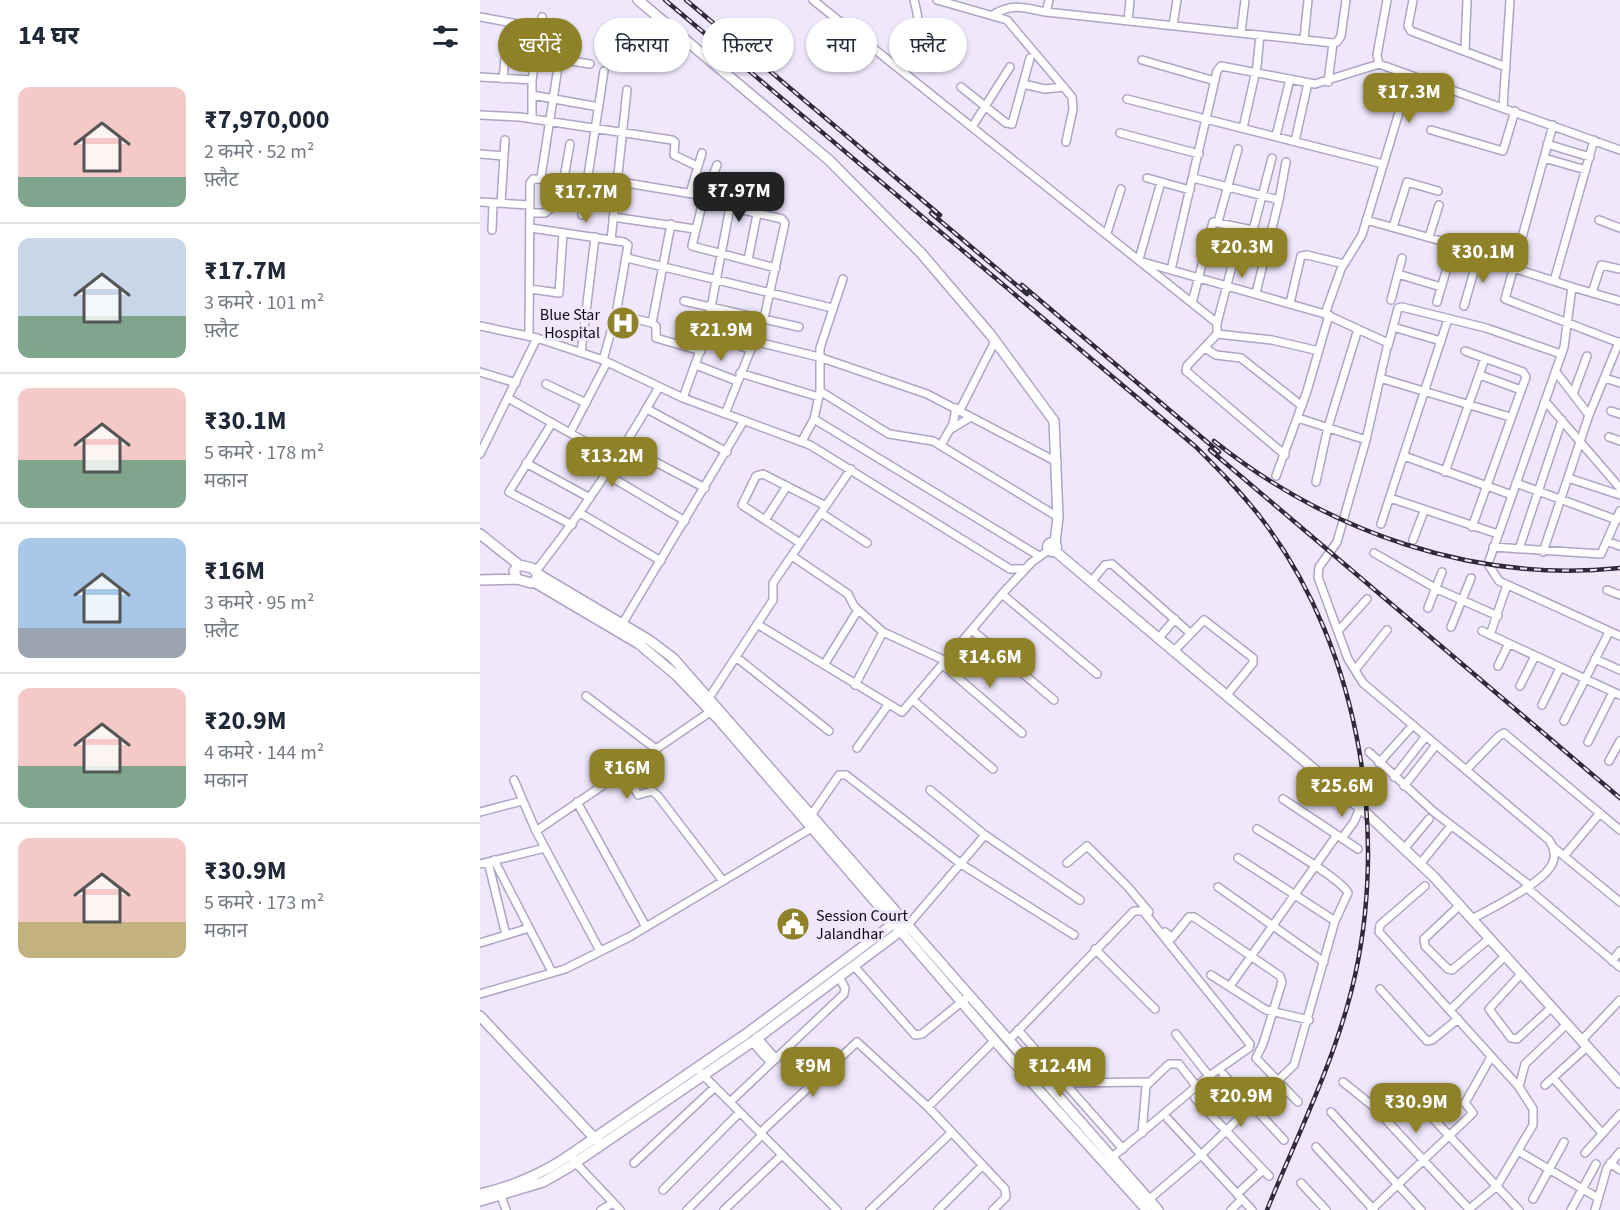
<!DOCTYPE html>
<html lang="hi">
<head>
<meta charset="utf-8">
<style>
  body { margin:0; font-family:"Source Sans 3","Noto Sans Devanagari",sans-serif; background:#f2f2f3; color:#1f2937; height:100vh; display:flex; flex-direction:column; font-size:22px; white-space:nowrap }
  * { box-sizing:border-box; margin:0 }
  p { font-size:20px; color:#747a83 }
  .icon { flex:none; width:33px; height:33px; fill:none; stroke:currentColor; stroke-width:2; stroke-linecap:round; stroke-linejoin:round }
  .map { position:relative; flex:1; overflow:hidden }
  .drawer { display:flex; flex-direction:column; background:#fff; width:480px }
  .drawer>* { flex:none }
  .hud { position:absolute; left:18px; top:18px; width:570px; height:54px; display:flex; gap:12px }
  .price { position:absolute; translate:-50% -51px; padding:0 14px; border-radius:12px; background:#8e8128; color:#fff; font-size:20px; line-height:39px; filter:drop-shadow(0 2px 3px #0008) }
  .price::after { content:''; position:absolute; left:50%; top:36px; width:18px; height:14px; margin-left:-9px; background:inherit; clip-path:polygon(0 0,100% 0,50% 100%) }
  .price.current { background:#222; color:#fff }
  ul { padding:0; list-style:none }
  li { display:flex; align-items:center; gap:18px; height:150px; padding:0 18px }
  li+li { border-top:2px solid #e0e1e3 }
  li span { display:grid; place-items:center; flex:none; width:168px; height:120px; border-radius:12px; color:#555 }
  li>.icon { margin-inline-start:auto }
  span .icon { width:72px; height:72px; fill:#fffc; stroke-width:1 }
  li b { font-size:26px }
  h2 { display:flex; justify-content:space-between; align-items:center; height:72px; padding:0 18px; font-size:26px }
  .tag { padding:0 21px; border-radius:27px; background:#fff; box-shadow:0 2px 4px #0004; font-size:21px; line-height:54px }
  .tag.current { background:#8e8128; color:#fff }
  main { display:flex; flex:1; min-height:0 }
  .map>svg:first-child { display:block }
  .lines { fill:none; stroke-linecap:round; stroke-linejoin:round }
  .street-casing { stroke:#b0a4c4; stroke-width:10 }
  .secondary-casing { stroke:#b0a4c4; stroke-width:12 }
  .street { stroke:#fff; stroke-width:7 }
  .secondary { stroke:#fff; stroke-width:9 }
  .rail-casing { stroke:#302b38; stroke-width:4.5 }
  .rail { stroke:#efe8fc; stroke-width:2; stroke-dasharray:7; stroke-linecap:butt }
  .labels { text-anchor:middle; stroke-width:6; stroke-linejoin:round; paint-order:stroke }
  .poi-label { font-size:16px; fill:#0d0914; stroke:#efe8fc; text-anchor:end }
</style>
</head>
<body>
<main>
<section class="drawer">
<h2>14 घर<svg class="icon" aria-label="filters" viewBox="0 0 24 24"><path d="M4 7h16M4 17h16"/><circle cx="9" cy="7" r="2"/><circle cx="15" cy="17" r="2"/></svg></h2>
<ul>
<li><span style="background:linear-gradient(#f6c9c9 75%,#7fa58c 0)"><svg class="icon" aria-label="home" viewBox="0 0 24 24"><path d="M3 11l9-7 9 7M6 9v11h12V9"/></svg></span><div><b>₹7,970,000</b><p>2 कमरे · 52 m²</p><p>फ़्लैट</p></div></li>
<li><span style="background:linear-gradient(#c9d6e8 65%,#7fa58c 0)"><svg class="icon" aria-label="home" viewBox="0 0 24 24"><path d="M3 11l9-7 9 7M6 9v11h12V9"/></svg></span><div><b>₹17.7M</b><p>3 कमरे · 101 m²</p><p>फ़्लैट</p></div></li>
<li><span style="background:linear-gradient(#f6c9c9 60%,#7fa58c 0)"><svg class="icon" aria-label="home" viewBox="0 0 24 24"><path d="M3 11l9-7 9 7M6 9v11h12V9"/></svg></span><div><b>₹30.1M</b><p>5 कमरे · 178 m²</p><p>मकान</p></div></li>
<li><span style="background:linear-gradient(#a9c7e8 75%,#9aa5b1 0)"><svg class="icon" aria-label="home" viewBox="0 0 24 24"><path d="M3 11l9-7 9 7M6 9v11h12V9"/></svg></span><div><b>₹16M</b><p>3 कमरे · 95 m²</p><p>फ़्लैट</p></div></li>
<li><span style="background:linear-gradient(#f6c9c9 65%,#7fa58c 0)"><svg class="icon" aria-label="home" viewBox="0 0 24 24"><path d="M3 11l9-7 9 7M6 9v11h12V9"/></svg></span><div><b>₹20.9M</b><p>4 कमरे · 144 m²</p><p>मकान</p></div></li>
<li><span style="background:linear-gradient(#f6c9c9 70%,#c2b280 0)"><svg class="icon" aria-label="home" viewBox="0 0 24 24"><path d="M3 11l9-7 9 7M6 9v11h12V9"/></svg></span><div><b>₹30.9M</b><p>5 कमरे · 173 m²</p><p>मकान</p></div></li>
</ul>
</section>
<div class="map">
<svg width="1140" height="1210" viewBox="0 0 1140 1210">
  <rect width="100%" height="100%" fill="#efe8fc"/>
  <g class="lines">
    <defs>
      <path id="street" d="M333,0L737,323V334L707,366L706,371L805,455
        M457,0L527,20L592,97L593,109L586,142
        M933,0L928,26L931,31L1026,67
        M566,12L569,0
        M514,14C535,3 544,8 566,12L853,43L857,42L861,36L866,0
        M0,17L60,28
        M648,21L650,0
        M693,25L697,0
        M761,32L765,0
        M824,39L828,0
        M985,51L987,0
        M79,59L110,64
        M662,60L735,81
        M899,64L897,55L907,0
        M424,73C438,44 443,32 434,0
        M0,77L52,80
        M23,79L26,49
        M848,82L853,43
        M543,84L565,89L584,87
        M481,87L526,123L532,124L550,58
        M52,95L119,107
        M647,99L903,164
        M1023,107L1030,0
        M0,115L40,117L192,140L195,142L194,155L217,166
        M52,119V80L62,17
        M1073,125L1025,299L1140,343
        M492,127L530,67
        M763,128L777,66L780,35
        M951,130L1023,151L1035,111
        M640,133L719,154
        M796,136L810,79
        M815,141L828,83
        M1067,144L1110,157
        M0,154L24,156
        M1064,158L1106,170
        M237,165L223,201L212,246L296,268
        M61,177L83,35
        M84,178L90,144
        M667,178L710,190
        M713,178L799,200L776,293
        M210,193L222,153
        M799,200L806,162
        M223,201L302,219L305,223L285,314L245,414
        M0,202L50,205
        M21,203L25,140
        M51,213H65L70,209L74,178
        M102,215L124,71
        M133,217L215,229
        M886,220L997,251L999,254L984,306
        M1119,220L1140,228
        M738,222L758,149
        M913,227L927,182L958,191
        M51,228L144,242L148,245L136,314L123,360
        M12,230L13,203
        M627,233L641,189
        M949,237L959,205
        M131,240L147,90
        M147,258L352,308
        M659,259L681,182
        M268,260L277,214
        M663,262L845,314L908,343L886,440L863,521L857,542L839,567L838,577L868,659L883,683L1069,840C1073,846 1076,854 1073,862C1066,882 1012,908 992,919
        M1033,268L1092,287L1084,347L1008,564L1019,581L1140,636
        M691,270L737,71L741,66L835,84L899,64L1140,150
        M918,274L961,287
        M1074,281L1114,140
        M1092,287L1140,301
        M50,289L79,293L83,233
        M1112,293L1121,265L1140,269
        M911,300L922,258
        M204,301L319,327
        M957,302L974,244
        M712,303L733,222L773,230L792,158
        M810,303L821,256L827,255L864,264
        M136,314L172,323L176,326V338L221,351
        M845,314L861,269L882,235L930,76
        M172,323L191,224
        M737,323L762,228
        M0,326L57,338L123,360L203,398L330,445L530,569H544
        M913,327L961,341
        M226,334L269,349
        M737,334L792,340L839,351
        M49,336L50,183L53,179L128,180L225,196
        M273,341L339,357L447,394L577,462
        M908,346L918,308L922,307L1006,328L1081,354
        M725,348L736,355L761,358L822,406
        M985,351L1043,372L1046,377L992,527
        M101,353L115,237
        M216,365L257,381
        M0,372L36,383
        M1076,372L1109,415
        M260,373L339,397
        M1000,375L1041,390
        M900,378L1030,417
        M1125,378L1140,383
        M66,384L106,403
        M340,391L409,434L453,441L578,517
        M1093,394L1107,356
        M28,398L136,459
        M203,398L226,334L254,186
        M1065,401L1140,488
        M167,409L247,452
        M480,410L515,341
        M1131,411L1140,414
        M818,418L886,440
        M334,419L340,391V348L363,279
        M72,423L29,492L92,525
        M471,429L491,417
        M90,433L127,362
        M1129,437L1140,441
        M322,441L334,419L559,556
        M461,445L473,424L476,408
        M145,446L225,488
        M0,454L57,338
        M924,456L1032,495
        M46,463L110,498
        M965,472L1005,358
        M126,474L205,521
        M796,476L827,391L849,315
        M1088,478L1140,495
        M836,482L848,427L878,329
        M1036,483L1137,520
        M910,498L1018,534
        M100,513L181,561
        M341,513L387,543
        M285,520L307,486
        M901,524L968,319
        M933,540L944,511
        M1129,542L1140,546
        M320,543L262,505L276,476L283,474L346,506
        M1013,547L1121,554L1140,511
        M1039,549L1082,420
        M1063,552L1109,415L1139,342
        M894,553L957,589L1018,616
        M312,556L368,594L374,606L403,632L466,661
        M56,571C102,512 143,451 179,387
        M611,582L625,565L632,564L710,633
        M1127,590L1140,595
        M522,594L617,674
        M948,608L962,572
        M277,624L422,712L522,594L552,562L569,550
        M141,626L263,422
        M971,627L991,578
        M492,630L574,700
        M858,631L887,599
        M1002,631L1140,695
        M1010,635L1027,585
        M678,639L695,619
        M693,652L724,620L773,658V663L746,696
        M256,657L349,731
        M1115,659L1140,670
        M344,665L378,610
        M463,665L542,733
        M1018,666L1028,645
        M875,670L907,630
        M375,685L403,632
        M1040,686L1055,656
        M106,696L176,749
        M227,701L293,600V583L371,469
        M434,701L513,769
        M1062,705L1080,668
        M1084,721L1129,632
        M1108,742L1133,692
        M377,748L408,705
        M889,752L954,812L1049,885
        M1129,761L1140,741
        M899,763L933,725
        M145,770L158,795L172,791L178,796L243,881
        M986,770L1019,736L1024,733L1140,830
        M914,777L946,736
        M34,780L56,831L120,951
        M924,786L956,745
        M450,790L505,835L600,900
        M803,799L878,849
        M97,802L166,927
        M0,812L42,801
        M332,814L359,775H366L481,864L594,935
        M56,831L233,710
        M862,838L874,822L880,808
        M1073,847L1140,902
        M924,849L949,819
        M1084,856L1120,813
        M758,858L855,921
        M14,860L72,972
        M8,862L26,935
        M587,863L607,846L648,887L669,912
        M0,864L65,848
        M940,864L971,826
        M945,886L900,925L899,932L1039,1087L1053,1109V1125L1017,1186L988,1210
        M738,887L844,962
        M1046,887L1140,967
        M980,905L944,939L945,946L968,969L972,970L1010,938
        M428,925L505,835
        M685,932L692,938L709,917H714L800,976L802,982L783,1044L776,1058L818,1102
        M0,943L49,928
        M615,949L675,1009
        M1132,961L1140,951
        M374,966L435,1035L442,1034L489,996
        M1041,974L1009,1009L1031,1038L1037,1039L1072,1007
        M731,975L786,1010L829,1020
        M750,986L857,835
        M900,989L947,1041L952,1040L978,1019
        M0,994L85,969L151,936L335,826
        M970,1010L1025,956
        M538,1030L643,1149
        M696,1034L729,1076
        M277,1037L296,1059
        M1102,1040L1140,1000
        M528,1041L654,911H663L770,1044L769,1048L729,1076L631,1158
        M272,1042L291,1063
        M221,1073L357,1210
        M743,1074L804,1140
        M1073,1078L1122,1133
        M863,1082L894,1107L989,1209
        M583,1083L668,1082
        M1065,1085L1108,1046
        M1039,1087L1045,1064L1087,1024
        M929,1093L1039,1210
        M715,1098L789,1176
        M250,1102L364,994L365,988L359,977
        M448,1107L515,1040
        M851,1112L941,1210
        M688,1119L772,1210
        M280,1133L377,1042L448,1107L525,1189L526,1197L513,1210
        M662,1133L666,1086L689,1064H699L717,1087
        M836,1147L894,1210
        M1038,1151L1118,1198
        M1105,1153L1140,1114
        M93,1160L140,1210
        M154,1163L235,1087
        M1130,1163L1140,1170
        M821,1183L846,1210
        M183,1190L260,1112
        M757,1194L783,1170
        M21,1196L26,1210
        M1053,1199L1084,1142
        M666,1202L721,1155L814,1065L855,921L868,893C862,879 794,840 777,829
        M121,1210L133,1203
        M207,1210L282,1135
        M244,1210L302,1155
        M390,1210L471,1133
        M458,1210L502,1166
        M751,1210L762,1199
        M891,1210L993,1113L985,1103L1011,1057
        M1091,1210L1116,1164
        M1115,1210L1127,1168L1140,1152"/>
      <path id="secondary" d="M158,0L349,160L441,253L510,334L574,421L578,517L575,543
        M0,534L39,565
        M567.5 547a4.5 4.5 0 1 1 9 0a4.5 4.5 0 1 1-9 0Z
        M575,551L886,813L954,877L1140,1083
        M58,574L169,640L193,658L678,1210
        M0,580L37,579L51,583L56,580L58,574L52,568L39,565L34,571L37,579
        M54,582L159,644L196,675L240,721L528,1056L667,1210
        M0,1016L119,1143
        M0,1194C31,1187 57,1176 84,1159L266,1034L417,921
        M0,1201L63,1182L89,1167L272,1042L423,929"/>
    </defs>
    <use href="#street" class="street-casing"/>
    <use href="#secondary" class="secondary-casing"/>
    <use href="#street" class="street"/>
    <use href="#secondary" class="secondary"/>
    <defs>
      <path id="rail" d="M185,0L716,447C739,470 761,492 781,518C883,651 913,847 867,1007C847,1077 814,1143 787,1210
        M206,0L460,215
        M451,213L547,294
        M542,285L739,452
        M734,441C848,532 994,583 1140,568
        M730,450L1140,798"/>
    </defs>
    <use href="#rail" class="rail-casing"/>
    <use href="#rail" class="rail"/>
  </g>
  <defs>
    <symbol id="hospital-disc" viewBox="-11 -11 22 22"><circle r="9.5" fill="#8e8128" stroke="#efe8fc"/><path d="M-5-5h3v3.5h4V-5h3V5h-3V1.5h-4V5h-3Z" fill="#fff"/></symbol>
    <symbol id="civic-disc" viewBox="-11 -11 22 22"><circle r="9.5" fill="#8e8128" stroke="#efe8fc"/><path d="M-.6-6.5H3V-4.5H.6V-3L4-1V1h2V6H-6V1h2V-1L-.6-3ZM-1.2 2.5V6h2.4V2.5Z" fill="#fff"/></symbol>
  </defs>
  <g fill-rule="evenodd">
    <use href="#hospital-disc" x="124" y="304" width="38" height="38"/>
    <use href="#civic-disc" x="294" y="905" width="38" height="38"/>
  </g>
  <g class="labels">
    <g class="poi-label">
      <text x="120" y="320">Blue Star<tspan x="120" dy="18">Hospital</tspan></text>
      <text x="336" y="921" text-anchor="start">Session Court<tspan x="336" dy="18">Jalandhar</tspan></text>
    </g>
  </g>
</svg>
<b class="price" style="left:929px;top:124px">₹17.3M</b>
<b class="price current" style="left:259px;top:223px">₹7.97M</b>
<b class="price" style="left:106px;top:224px">₹17.7M</b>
<b class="price" style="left:762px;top:279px">₹20.3M</b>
<b class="price" style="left:1003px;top:284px">₹30.1M</b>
<b class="price" style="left:241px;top:362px">₹21.9M</b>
<b class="price" style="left:132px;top:488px">₹13.2M</b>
<b class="price" style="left:510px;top:689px">₹14.6M</b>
<b class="price" style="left:147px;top:800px">₹16M</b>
<b class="price" style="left:862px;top:818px">₹25.6M</b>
<b class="price" style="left:333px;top:1098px">₹9M</b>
<b class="price" style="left:580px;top:1098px">₹12.4M</b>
<b class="price" style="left:761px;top:1128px">₹20.9M</b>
<b class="price" style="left:936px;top:1134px">₹30.9M</b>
<div class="hud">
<a class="tag current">खरीदें</a>
<a class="tag">किराया</a>
<a class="tag">फ़िल्टर</a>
<a class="tag">नया</a>
<a class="tag">फ़्लैट</a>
</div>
</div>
</main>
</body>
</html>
